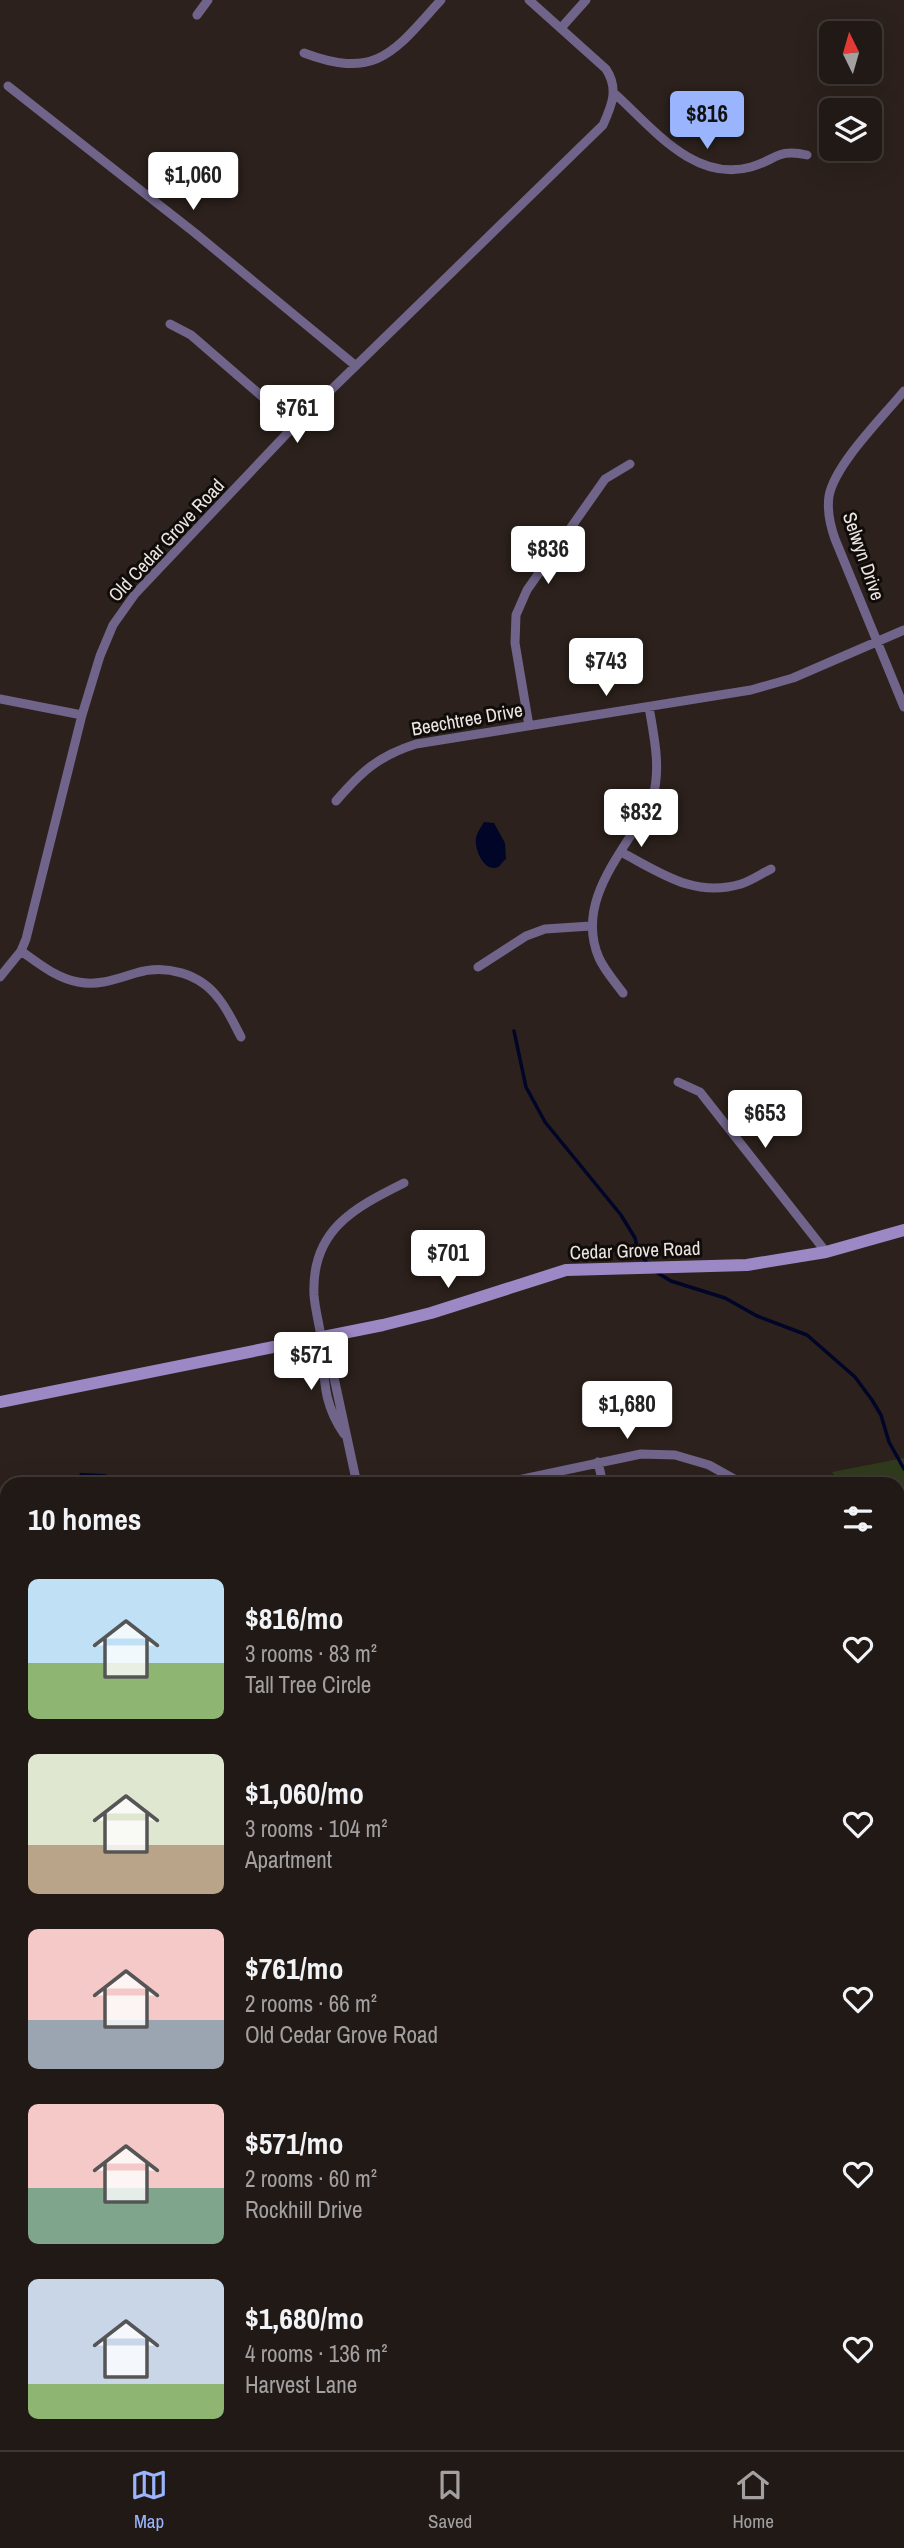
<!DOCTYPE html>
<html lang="en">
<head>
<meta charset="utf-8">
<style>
  body { margin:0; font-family:"Archivo Narrow",sans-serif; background:#2d2622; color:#f1f3f6; height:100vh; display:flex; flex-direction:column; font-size:26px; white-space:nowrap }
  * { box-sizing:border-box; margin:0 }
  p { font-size:23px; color:#a2a0a0 }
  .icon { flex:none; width:38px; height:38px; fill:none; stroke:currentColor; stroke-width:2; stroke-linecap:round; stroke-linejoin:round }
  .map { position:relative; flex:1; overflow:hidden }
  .details { position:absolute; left:0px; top:1477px; width:905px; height:973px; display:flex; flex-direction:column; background:#211915; border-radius:21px 21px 0 0; box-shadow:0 7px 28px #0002,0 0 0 2px #3e3834 }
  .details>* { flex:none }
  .needle { width:46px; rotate:355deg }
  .fabs { position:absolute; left:819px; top:21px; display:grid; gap:14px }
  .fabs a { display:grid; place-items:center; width:63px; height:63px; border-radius:10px; background:#211915; box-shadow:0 7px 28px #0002,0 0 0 2px #3e3834; font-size:35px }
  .price { position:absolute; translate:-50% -60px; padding:0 16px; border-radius:7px; background:#fff; color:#222; font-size:23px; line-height:46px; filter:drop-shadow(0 2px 4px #0008) }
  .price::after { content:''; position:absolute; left:50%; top:42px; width:21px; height:16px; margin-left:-10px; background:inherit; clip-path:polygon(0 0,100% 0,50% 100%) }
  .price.selected { background:#9ab5fd; color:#111 }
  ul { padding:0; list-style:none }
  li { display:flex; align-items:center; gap:21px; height:175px; padding:0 28px }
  li span { display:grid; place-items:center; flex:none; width:196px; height:140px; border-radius:10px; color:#555 }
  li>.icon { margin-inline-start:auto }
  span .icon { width:84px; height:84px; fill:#fffc; stroke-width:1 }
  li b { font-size:30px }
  h2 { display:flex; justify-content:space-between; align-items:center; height:84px; padding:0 28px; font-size:30px }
  .tabs { display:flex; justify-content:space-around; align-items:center; height:98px; border-top:2px solid #3e3834; background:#211915; font-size:19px; color:#a2a0a0 }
  .tabs a { display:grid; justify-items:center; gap:4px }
  .tabs .selected { color:#9ab5fd }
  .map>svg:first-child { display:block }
  .green { fill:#303b1e }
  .water { fill:#010528 }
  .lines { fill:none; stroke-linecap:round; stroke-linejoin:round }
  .stream { stroke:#010528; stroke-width:3.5 }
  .street { stroke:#70648a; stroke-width:9 }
  .secondary { stroke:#9c88c4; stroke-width:12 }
  .labels { text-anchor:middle; stroke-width:6; stroke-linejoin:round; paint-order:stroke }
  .street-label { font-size:19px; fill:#ede5e2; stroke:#100c0a }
</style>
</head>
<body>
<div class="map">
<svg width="904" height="2450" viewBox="0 0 904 2450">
  <rect width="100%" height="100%" fill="#2c211c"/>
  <path class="green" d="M904,1458V1632H898V1484H841L832,1472Z"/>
  <path class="water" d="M484,822L494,823L505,843L506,859C503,861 501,865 498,867C484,873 474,848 476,838C477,833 481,827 484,822Z
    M80,1473L105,1474L121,1484H76Z"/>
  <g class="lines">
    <path class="stream" d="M514,1031L526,1087L545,1122L621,1215L635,1238L638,1252L648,1264
      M656,1272L671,1281L725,1298L757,1316L807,1335L855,1377L872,1400L881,1415L889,1442L904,1469"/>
    <path class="street" d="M197,15L208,0
      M561,28L586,0
      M304,53C378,81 395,50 441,0
      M8,86L195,233L356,366
      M614,93C652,127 694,183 751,167C776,160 778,148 807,155
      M170,324L191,335L295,425
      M904,391C883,417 835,464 829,496C827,510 830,525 835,539L904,707
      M0,699L82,715
      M529,726L515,643L516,615L527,590L605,479L630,464
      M336,801C361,772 378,756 416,744L751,690L793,678L904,630
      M621,852C661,873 694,898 741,884C751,881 761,874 771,869
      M21,951C38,963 56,978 78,982C99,986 116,979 136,973C165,964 200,973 219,999C228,1010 234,1024 241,1037
      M478,967L526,936L545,929L591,926
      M0,977L21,951L26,939L82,715L100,656L113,625L135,594L295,425L603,125C612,105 619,89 606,69L529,0
      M623,993C615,982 605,971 599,958C573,897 630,847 653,797C661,766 654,737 649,707
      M678,1082L700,1092L826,1252
      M323,1342L330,1359L357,1484
      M344,1434C321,1400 325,1376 321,1337C319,1323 315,1309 314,1295C311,1230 354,1208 404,1183
      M598,1462L603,1484
      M499,1484L641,1454L675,1455L709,1465L743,1484
      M0,1861L7,1857
      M898,1953L904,1950
      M0,2068L6,2062
      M0,2202L7,2208
      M898,2228L904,2232
      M194,2443L202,2450
      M68,2450L78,2443
      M549,2450L552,2443"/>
    <path class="secondary" d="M0,1402L383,1325L431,1313L566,1270L747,1265L826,1252L904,1230"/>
  </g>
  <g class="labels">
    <g class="street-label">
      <text transform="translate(166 540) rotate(-47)" y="7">Old Cedar Grove Road</text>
      <text transform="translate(864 556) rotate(71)" y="7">Selwyn Drive</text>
      <text transform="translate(467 719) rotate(-10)" y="7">Beechtree Drive</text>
      <text transform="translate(635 1250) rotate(-2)" y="7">Cedar Grove Road</text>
    </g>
  </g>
</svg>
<div class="fabs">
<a><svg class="needle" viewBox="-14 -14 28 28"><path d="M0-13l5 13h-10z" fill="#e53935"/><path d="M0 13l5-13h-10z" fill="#a2a0a0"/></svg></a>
<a><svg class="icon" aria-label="layers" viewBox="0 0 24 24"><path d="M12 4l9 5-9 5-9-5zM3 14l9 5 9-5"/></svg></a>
</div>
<b class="price selected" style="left:707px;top:151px">$816</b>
<b class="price" style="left:193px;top:212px">$1,060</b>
<b class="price" style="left:297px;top:445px">$761</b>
<b class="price" style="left:548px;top:586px">$836</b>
<b class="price" style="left:606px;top:698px">$743</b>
<b class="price" style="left:641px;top:849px">$832</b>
<b class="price" style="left:765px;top:1150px">$653</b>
<b class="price" style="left:448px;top:1290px">$701</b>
<b class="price" style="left:311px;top:1392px">$571</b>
<b class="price" style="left:627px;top:1441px">$1,680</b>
<section class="details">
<h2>10 homes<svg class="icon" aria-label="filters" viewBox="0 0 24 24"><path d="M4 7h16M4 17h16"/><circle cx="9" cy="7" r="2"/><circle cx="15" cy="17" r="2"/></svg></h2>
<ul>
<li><span style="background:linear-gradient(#bfe0f5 60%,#8fb573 0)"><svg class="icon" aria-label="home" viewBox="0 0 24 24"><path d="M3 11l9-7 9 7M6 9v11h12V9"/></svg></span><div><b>$816/mo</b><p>3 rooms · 83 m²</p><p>Tall Tree Circle</p></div><svg class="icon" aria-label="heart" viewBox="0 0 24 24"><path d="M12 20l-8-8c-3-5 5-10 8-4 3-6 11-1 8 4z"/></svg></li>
<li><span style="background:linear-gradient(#dfe7d0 65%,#b9a48a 0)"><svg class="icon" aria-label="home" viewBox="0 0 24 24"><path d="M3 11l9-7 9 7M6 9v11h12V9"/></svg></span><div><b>$1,060/mo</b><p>3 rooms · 104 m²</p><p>Apartment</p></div><svg class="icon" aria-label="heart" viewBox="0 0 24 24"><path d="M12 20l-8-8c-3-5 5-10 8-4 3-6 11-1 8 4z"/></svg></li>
<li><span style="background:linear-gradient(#f6c9c9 65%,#9aa5b1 0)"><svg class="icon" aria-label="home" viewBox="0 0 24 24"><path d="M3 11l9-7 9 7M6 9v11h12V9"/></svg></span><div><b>$761/mo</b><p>2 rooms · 66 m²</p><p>Old Cedar Grove Road</p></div><svg class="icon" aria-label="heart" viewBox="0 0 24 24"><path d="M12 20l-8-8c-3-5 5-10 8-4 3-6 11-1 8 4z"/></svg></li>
<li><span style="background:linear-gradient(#f6c9c9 60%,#7fa58c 0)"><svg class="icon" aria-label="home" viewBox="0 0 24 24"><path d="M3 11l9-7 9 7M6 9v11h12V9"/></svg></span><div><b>$571/mo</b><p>2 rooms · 60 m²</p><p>Rockhill Drive</p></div><svg class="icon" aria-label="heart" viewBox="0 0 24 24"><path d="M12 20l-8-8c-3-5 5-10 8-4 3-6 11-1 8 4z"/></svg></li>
<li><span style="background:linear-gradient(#c9d6e8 75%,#8fb573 0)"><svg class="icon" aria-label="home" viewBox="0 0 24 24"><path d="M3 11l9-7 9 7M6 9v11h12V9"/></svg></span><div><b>$1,680/mo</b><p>4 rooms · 136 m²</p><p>Harvest Lane</p></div><svg class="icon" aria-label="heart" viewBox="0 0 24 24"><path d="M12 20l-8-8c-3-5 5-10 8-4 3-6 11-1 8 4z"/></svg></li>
</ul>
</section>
</div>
<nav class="tabs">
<a class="selected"><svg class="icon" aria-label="map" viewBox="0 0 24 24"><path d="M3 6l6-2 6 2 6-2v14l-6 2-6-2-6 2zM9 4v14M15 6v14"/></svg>Map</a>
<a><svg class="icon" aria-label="saved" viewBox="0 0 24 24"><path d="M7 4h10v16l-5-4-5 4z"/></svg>Saved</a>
<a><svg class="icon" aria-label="home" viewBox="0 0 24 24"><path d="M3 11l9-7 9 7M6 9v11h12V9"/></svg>Home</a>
</nav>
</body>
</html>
